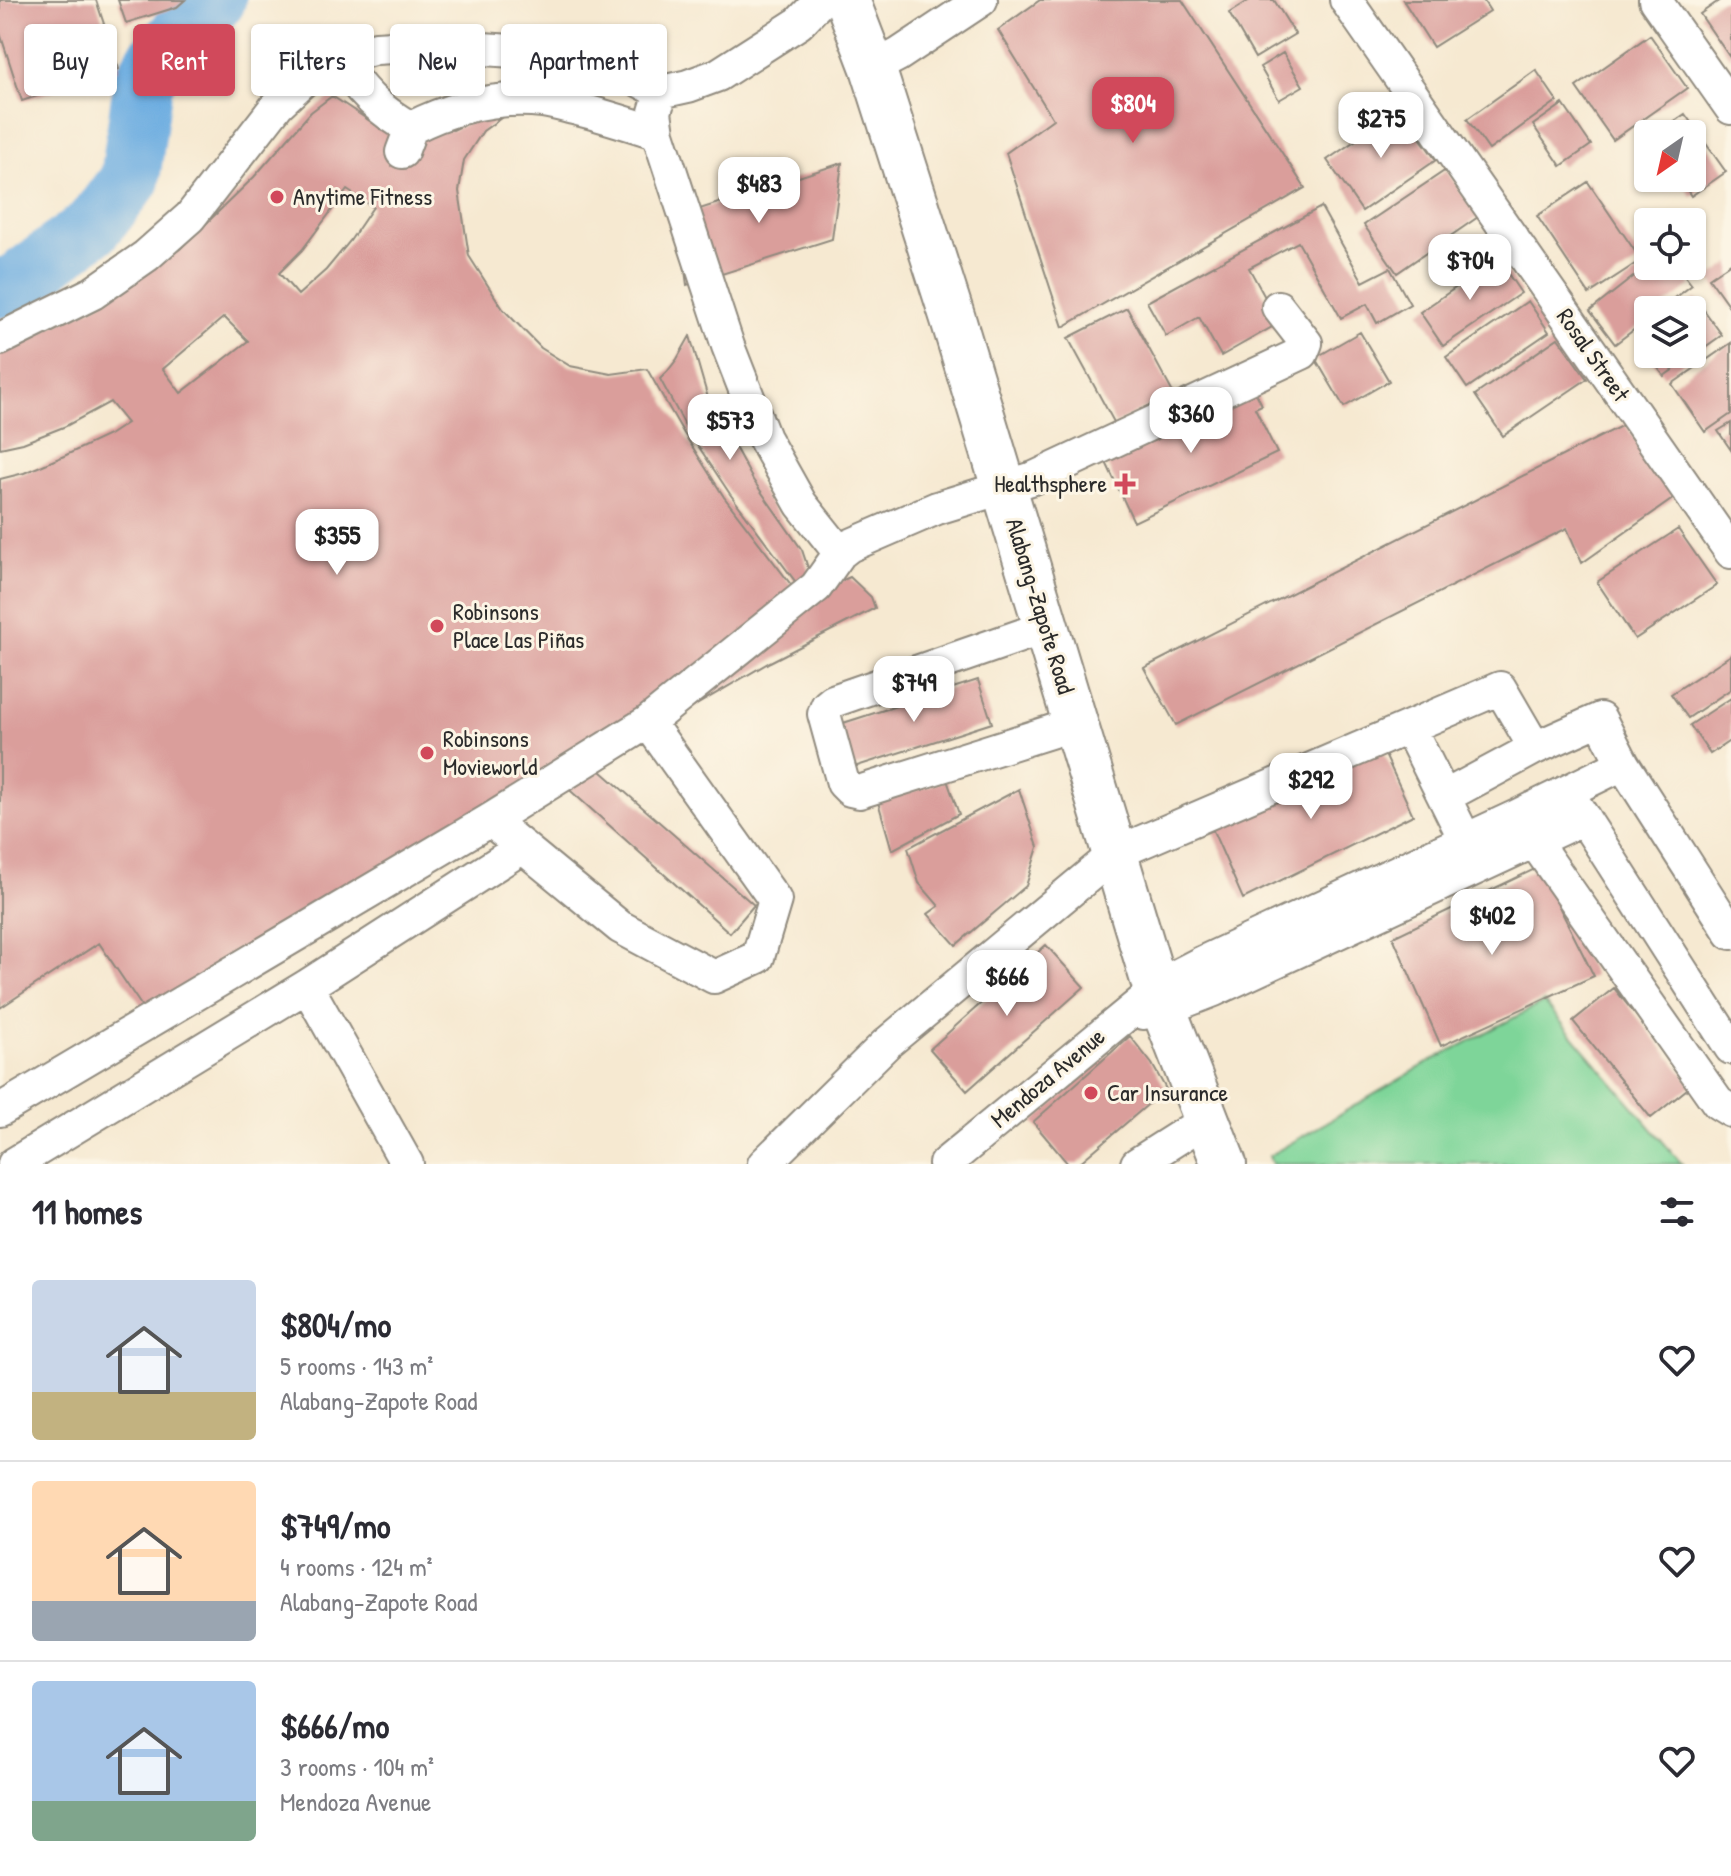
<!DOCTYPE html>
<html lang="en">
<head>
<meta charset="utf-8">
<style>
  body { margin:0; font-family:"Patrick Hand",sans-serif; background:#f2f2f3; color:#2b2b33; height:100vh; display:flex; flex-direction:column; font-size:30px; white-space:nowrap }
  * { box-sizing:border-box; margin:0 }
  p { font-size:26px; color:#7c7c81 }
  .icon { flex:none; width:44px; height:44px; fill:none; stroke:currentColor; stroke-width:2; stroke-linecap:round; stroke-linejoin:round }
  .map { position:relative; height:1164px; overflow:hidden }
  .panel { display:flex; flex-direction:column; background:#fff; flex:1 }
  .panel>* { flex:none }
  .top-card { position:absolute; left:24px; top:24px; width:800px; height:72px; display:flex; gap:16px }
  .needle { width:52px; rotate:214deg }
  .fabs { position:absolute; left:1634px; top:120px; display:grid; gap:16px }
  .fabs a { display:grid; place-items:center; width:72px; height:72px; border-radius:8px; background:#fff; box-shadow:0 2px 6px #0004; font-size:40px }
  .price { position:absolute; translate:-50% -68px; padding:0 18px; border-radius:16px; background:#fff; color:#222; font-size:26px; line-height:52px; filter:drop-shadow(0 2px 4px #0008) }
  .price::after { content:''; position:absolute; left:50%; top:48px; width:24px; height:18px; margin-left:-12px; background:inherit; clip-path:polygon(0 0,100% 0,50% 100%) }
  .price.selected { background:#d1495b; color:#fff }
  ul { padding:0; list-style:none }
  li { display:flex; align-items:center; gap:24px; height:200px; padding:0 32px }
  li+li { border-top:2px solid #e1e1e2 }
  li span { display:grid; place-items:center; flex:none; width:224px; height:160px; border-radius:8px; color:#555 }
  li>.icon { margin-inline-start:auto }
  span .icon { width:96px; height:96px; fill:#fffc; stroke-width:1 }
  li b { font-size:34px }
  h2 { display:flex; justify-content:space-between; align-items:center; height:96px; padding:0 32px; font-size:34px }
  .tag { padding:0 28px; border-radius:8px; background:#fff; box-shadow:0 2px 6px #0004; font-size:28px; line-height:72px }
  .tag.selected { background:#d1495b; color:#fff }
  .map>svg:first-child { display:block }
  .green { fill:#7ed599; stroke:#548062; stroke-width:2 }
  .lines { fill:none; stroke-linecap:round; stroke-linejoin:round }
  .river { stroke:#6eaee1; stroke-width:60 }
  .building { fill:#da9e9b; fill-rule:evenodd }
  .minor-casing { stroke:#908a7e; stroke-width:36 }
  .highway-casing { stroke:#908a7e; stroke-width:48 }
  .minor { stroke:#fff; stroke-width:32 }
  .highway { stroke:#fff; stroke-width:44 }
  .poi-dot { fill:#d1495b; stroke:#fcf5e5; stroke-width:3 }
  .labels { text-anchor:middle; stroke-width:6; stroke-linejoin:round; paint-order:stroke }
  .poi-label { font-size:24px; fill:#2b2b2b; stroke:#fcf5e5; text-anchor:start }
  .street-label { font-size:24px; fill:#2b2b2b; stroke:#fcf5e5 }
</style>
</head>
<body>
<div class="map">
<svg width="1731" height="1164" viewBox="0 0 1731 1164">
  <rect width="100%" height="100%" fill="#fcf5e5"/>
  <filter id="ink" filterUnits="userSpaceOnUse"><feTurbulence type="fractalNoise" baseFrequency=".0125" numOctaves="2"/><feDisplacementMap in="SourceGraphic" scale="16" xChannelSelector="R" yChannelSelector="G"/><feConvolveMatrix kernelMatrix="1 2 1 2 8 2 1 2 1" color-interpolation-filters="sRGB"/></filter>
  <filter id="wash" filterUnits="userSpaceOnUse"><feTurbulence type="fractalNoise" baseFrequency=".006" numOctaves="4" result="noise"/><feDisplacementMap in="SourceGraphic" scale="32" xChannelSelector="R" yChannelSelector="G"/><feGaussianBlur stdDeviation="1.8" result="paint"/><feColorMatrix in="noise" values="0 0 0 0 0 0 0 0 0 0 0 0 0 0 0 0 0 1.4 0 .05"/><feComposite in="paint" operator="in"/></filter>
  <g filter="url(#wash)">
    <rect width="100%" height="100%" fill="#f6e9d1"/>
    <path class="green" d="M1544,1002L1682,1164H1272L1269,1156L1433,1060Z"/>
    <g class="lines">
      <path class="river" d="M0,288L13,285L25,277L91,228L113,202L130,179L143,83L155,62L189,23L216,0"/>
    </g>
    <g id="blocks">
      <path class="building" d="M0,0H96L119,69L22,101L0,33Z
        M118,0H185L177,7L126,23Z
        M1040,0H1182L1305,188L1063,327L1006,153L1053,119L998,30Z
        M1250,0H1274L1295,34L1255,58L1229,13Z
        M1403,0H1483L1490,11L1433,47Z
        M1720,0H1731V59L1700,14Z
        M1650,35L1687,88L1613,140L1576,87Z
        M1283,53L1303,86L1279,100L1260,67Z
        M1536,70L1557,101L1489,150L1467,119Z
        M332,96L376,125L453,130L486,115L501,118L483,131L464,160L459,191L469,256L503,309L541,348L570,366L611,374L647,369L683,432L724,497L802,599L850,577L871,597L875,608L770,662L594,765L754,905L730,933L563,784L149,1017L99,943L0,1008V479L24,473L64,456L109,435L127,423L110,402L66,426L23,443L0,448V351L99,304L180,249L254,177L311,112ZM347,190L373,207L350,241L326,270L298,295L279,273L302,250ZM224,317L248,341L181,393L163,369Z
        M1563,104L1591,145L1561,166L1533,125Z
        M1400,110L1436,160L1362,211L1327,160Z
        M1685,114L1726,172L1691,196L1679,178H1692V134H1656Z
        M842,163L832,239L687,285L680,233L672,218Z
        M1446,170L1478,217L1397,273L1364,225Z
        M1588,182L1641,260L1589,294L1537,216Z
        M1321,207L1363,282L1390,268L1410,304L1377,323L1367,304L1341,318L1298,242L1249,268L1279,323L1221,356L1199,317L1166,336L1147,302Z
        M1498,259L1521,293L1443,346L1420,312Z
        M1731,263V309L1709,278Z
        M1647,266H1677L1692,285L1659,310H1648V319L1615,344L1590,311Z
        M1696,299L1722,335L1664,376L1637,340L1648,332V354H1692V310H1679Z
        M1528,301L1549,332L1467,388L1446,357Z
        M1127,308L1173,393L1115,424L1068,338Z
        M1360,332L1389,381L1344,407L1315,358Z
        M690,336L708,398L753,480L802,550L814,586L804,593L730,494L687,429L660,379L667,372L677,359Z
        M1558,338L1587,379L1503,436L1475,395Z
        M1731,343V414L1705,432L1672,384Z
        M1253,387L1262,405L1255,408L1277,453L1134,522L1104,458Z
        M1731,423V450L1718,431Z
        M1625,424L1674,498L1582,563L1567,528L1176,725L1144,668Z
        M1678,529L1717,585L1635,639L1597,582Z
        M1731,655V689L1688,718L1671,694Z
        M978,680L992,723L851,768L837,725Z
        M1731,698V740L1710,754L1690,725Z
        M1380,744L1413,815L1243,899L1210,824Z
        M947,780L959,814L892,850L878,802Z
        M1019,789L1038,847L1026,886L956,945L928,914L939,906L919,883L908,848Z
        M1539,867L1594,976L1441,1046L1393,937Z
        M1046,945L1084,987L967,1091L930,1049Z
        M1614,988L1692,1085L1651,1118L1573,1021Z
        M1130,1036L1152,1064L1166,1089L1078,1164H1068L1033,1122Z"/>
    </g>
  </g>
  <g filter="url(#ink)">
    <use href="#blocks" fill-opacity="0" stroke="#908a7e" stroke-width="2"/>
    <g class="lines">
      <defs>
        <path id="minor" d="M1346,0L1731,552
          M1655,0L1731,108
          M339,59C359,90 378,110 411,128
          M873,68L898,55L981,0
          M661,92L655,112L658,133L728,346L764,438L801,504L840,553
          M402,152L411,128C452,107 497,96 543,101C553,102 564,106 574,108C602,115 630,124 658,133
          M0,339L93,293L146,256L190,217L278,104L306,78L339,59L376,48L427,45L539,53L610,65L661,92L688,86L718,75L799,23L821,0
          M1046,627L833,701L827,706L824,714L843,783L850,790L859,792L1075,724
          M1409,727L1465,839
          M1444,797L1535,748
          M1572,800L1731,1048
          M490,820L620,927L714,977L758,957L775,900L648,722
          M1522,824L1718,1103L1731,1111
          M307,986L407,1164
          M1143,1013L1165,1009L1214,990L1584,818
          M0,1110L490,820L648,722L816,587L840,553L849,546L937,508L1034,478L1302,353L1306,343L1278,307
          M14,1164L307,986L523,847
          M764,1164L886,1044L1116,853L1500,688L1535,748L1600,719L1623,764L1731,933
          M945,1164L1143,1001L1155,987L1203,962L1517,816L1623,764
          M1137,1164L1192,1129L1208,1121"/>
        <path id="highway" d="M847,0L873,68L953,319L1155,987L1224,1164"/>
      </defs>
      <use href="#minor" class="minor-casing"/>
      <use href="#highway" class="highway-casing"/>
      <use href="#minor" class="minor"/>
      <use href="#highway" class="highway"/>
    </g>
  </g>
  <g class="poi-dot">
    <circle cx="277" cy="197" r="8"/>
    <path d="M1121 472h8v8h8v8h-8v8h-8v-8h-8v-8h8z"/>
    <circle cx="437" cy="626" r="8"/>
    <circle cx="427" cy="753" r="8"/>
    <circle cx="1091" cy="1093" r="8"/>
  </g>
  <g class="labels">
    <g class="poi-label">
      <text x="293" y="205">Anytime Fitness</text>
      <text x="1107" y="492" text-anchor="end">Healthsphere</text>
      <text x="453" y="620">Robinsons<tspan x="453" dy="28">Place Las Piñas</tspan></text>
      <text x="443" y="747">Robinsons<tspan x="443" dy="28">Movieworld</tspan></text>
      <text x="1107" y="1101">Car Insurance</text>
    </g>
    <g class="street-label">
      <text transform="translate(1593 355) rotate(55)" y="8">Rosal Street</text>
      <text transform="translate(1040 606) rotate(73)" y="8">Alabang-Zapote Road</text>
      <text transform="translate(1048 1078) rotate(-40)" y="8">Mendoza Avenue</text>
    </g>
  </g>
</svg>
<div class="fabs">
<a><svg class="needle" viewBox="-14 -14 28 28"><path d="M0-13l5 13h-10z" fill="#e53935"/><path d="M0 13l5-13h-10z" fill="#7c7c81"/></svg></a>
<a><svg class="icon" aria-label="locate" viewBox="0 0 24 24"><circle cx="12" cy="12" r="6"/><path d="M12 2v4M12 18v4M2 12h4M18 12h4"/></svg></a>
<a><svg class="icon" aria-label="layers" viewBox="0 0 24 24"><path d="M12 4l9 5-9 5-9-5zM3 14l9 5 9-5"/></svg></a>
</div>
<b class="price selected" style="left:1133px;top:145px">$804</b>
<b class="price" style="left:1381px;top:160px">$275</b>
<b class="price" style="left:759px;top:225px">$483</b>
<b class="price" style="left:1470px;top:302px">$704</b>
<b class="price" style="left:1191px;top:455px">$360</b>
<b class="price" style="left:730px;top:462px">$573</b>
<b class="price" style="left:337px;top:577px">$355</b>
<b class="price" style="left:914px;top:724px">$749</b>
<b class="price" style="left:1311px;top:821px">$292</b>
<b class="price" style="left:1492px;top:957px">$402</b>
<b class="price" style="left:1007px;top:1018px">$666</b>
<div class="top-card">
<a class="tag">Buy</a>
<a class="tag selected">Rent</a>
<a class="tag">Filters</a>
<a class="tag">New</a>
<a class="tag">Apartment</a>
</div>
</div>
<section class="panel">
<h2>11 homes<svg class="icon" aria-label="filters" viewBox="0 0 24 24"><path d="M4 7h16M4 17h16"/><circle cx="9" cy="7" r="2"/><circle cx="15" cy="17" r="2"/></svg></h2>
<ul>
<li><span style="background:linear-gradient(#c9d6e8 70%,#c2b280 0)"><svg class="icon" aria-label="home" viewBox="0 0 24 24"><path d="M3 11l9-7 9 7M6 9v11h12V9"/></svg></span><div><b>$804/mo</b><p>5 rooms · 143 m²</p><p>Alabang-Zapote Road</p></div><svg class="icon" aria-label="heart" viewBox="0 0 24 24"><path d="M12 20l-8-8c-3-5 5-10 8-4 3-6 11-1 8 4z"/></svg></li>
<li><span style="background:linear-gradient(#ffd9b3 75%,#9aa5b1 0)"><svg class="icon" aria-label="home" viewBox="0 0 24 24"><path d="M3 11l9-7 9 7M6 9v11h12V9"/></svg></span><div><b>$749/mo</b><p>4 rooms · 124 m²</p><p>Alabang-Zapote Road</p></div><svg class="icon" aria-label="heart" viewBox="0 0 24 24"><path d="M12 20l-8-8c-3-5 5-10 8-4 3-6 11-1 8 4z"/></svg></li>
<li><span style="background:linear-gradient(#a9c7e8 75%,#7fa58c 0)"><svg class="icon" aria-label="home" viewBox="0 0 24 24"><path d="M3 11l9-7 9 7M6 9v11h12V9"/></svg></span><div><b>$666/mo</b><p>3 rooms · 104 m²</p><p>Mendoza Avenue</p></div><svg class="icon" aria-label="heart" viewBox="0 0 24 24"><path d="M12 20l-8-8c-3-5 5-10 8-4 3-6 11-1 8 4z"/></svg></li>
</ul>
</section>
</body>
</html>
